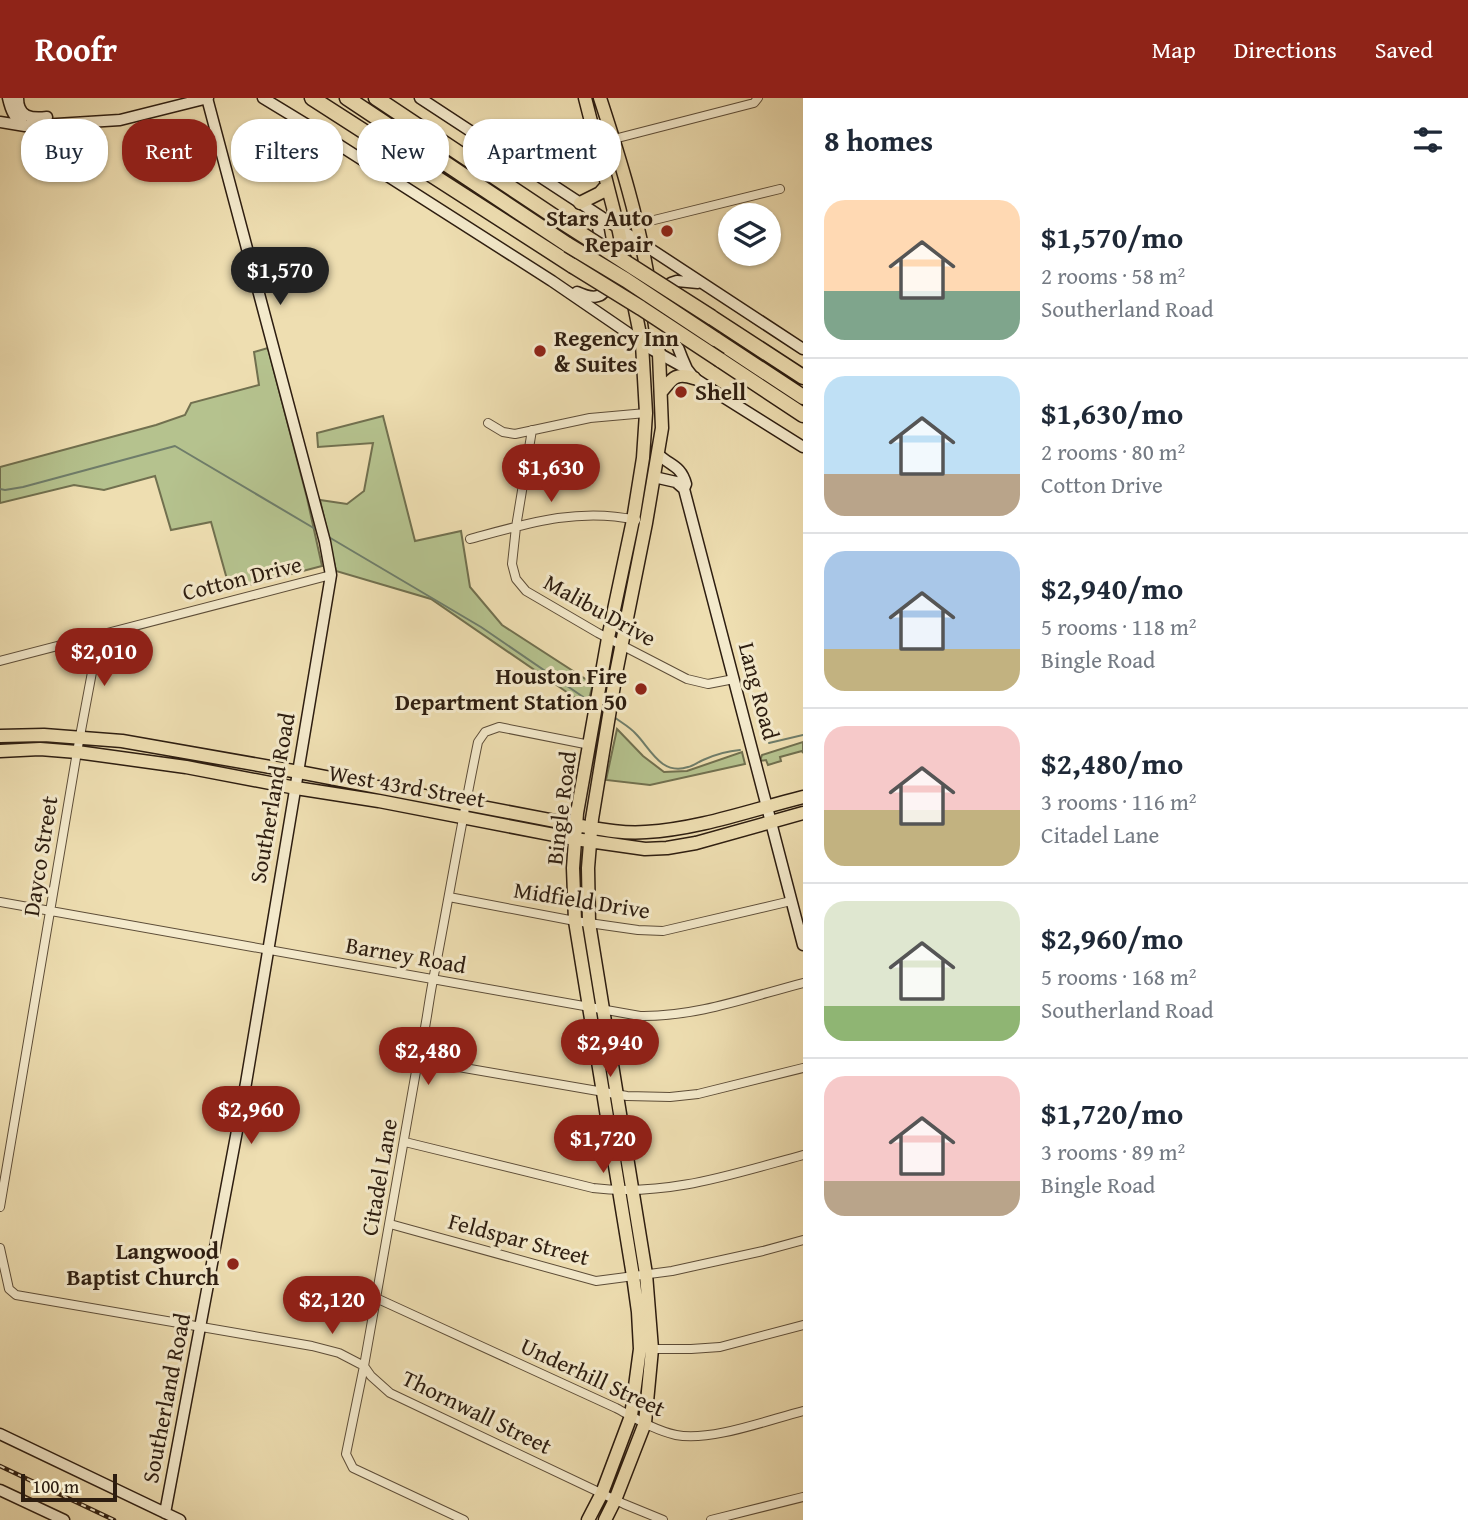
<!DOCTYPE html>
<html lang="en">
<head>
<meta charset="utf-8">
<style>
  body { margin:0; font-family:"Gentium Book Plus",serif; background:#f2f2f3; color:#1f2937; height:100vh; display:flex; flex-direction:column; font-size:26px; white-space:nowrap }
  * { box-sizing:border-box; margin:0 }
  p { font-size:23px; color:#747a83 }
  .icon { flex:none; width:38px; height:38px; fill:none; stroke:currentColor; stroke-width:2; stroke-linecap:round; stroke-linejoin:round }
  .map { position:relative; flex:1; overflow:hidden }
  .sheet { display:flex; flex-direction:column; background:#fff; width:665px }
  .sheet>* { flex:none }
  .guide { position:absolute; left:21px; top:21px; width:665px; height:63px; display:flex; gap:14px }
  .buttons { position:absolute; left:718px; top:105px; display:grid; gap:14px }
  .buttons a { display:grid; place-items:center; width:63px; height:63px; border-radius:50%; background:#fff; box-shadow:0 2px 5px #0004; font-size:35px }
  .scale { position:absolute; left:21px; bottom:18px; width:96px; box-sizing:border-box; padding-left:7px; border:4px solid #2d1d10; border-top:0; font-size:19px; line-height:24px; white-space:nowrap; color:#2d1d10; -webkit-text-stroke:5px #f4eacc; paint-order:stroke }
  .price { position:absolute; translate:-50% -60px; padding:0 16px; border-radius:24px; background:#8f2418; color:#fff; font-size:23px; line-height:46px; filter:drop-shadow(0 2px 4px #0008) }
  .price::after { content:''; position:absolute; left:50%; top:42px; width:21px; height:16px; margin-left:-10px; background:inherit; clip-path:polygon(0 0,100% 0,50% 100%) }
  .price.current { background:#222; color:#fff }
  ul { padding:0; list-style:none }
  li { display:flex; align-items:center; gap:21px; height:175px; padding:0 21px }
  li+li { border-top:2px solid #e0e1e3 }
  li span { display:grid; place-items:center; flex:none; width:196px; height:140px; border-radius:21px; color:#555 }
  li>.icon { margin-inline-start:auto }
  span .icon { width:84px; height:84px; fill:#fffc; stroke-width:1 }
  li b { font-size:30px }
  h2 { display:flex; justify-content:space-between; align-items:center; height:84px; padding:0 21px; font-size:30px }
  .tag { padding:0 24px; border-radius:28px; background:#fff; box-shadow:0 2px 5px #0004; font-size:24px; line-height:63px }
  .tag.current { background:#8f2418; color:#fff }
  header { display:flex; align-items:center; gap:42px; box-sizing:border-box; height:98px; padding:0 35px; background:#8f2418; color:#fff }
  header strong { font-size:33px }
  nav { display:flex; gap:38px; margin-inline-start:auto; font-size:24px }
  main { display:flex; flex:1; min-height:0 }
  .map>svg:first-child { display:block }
  .green { fill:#b5c28e; stroke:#71704f; stroke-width:2 }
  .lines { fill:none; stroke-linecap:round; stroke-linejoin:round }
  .stream { stroke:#6f7d6a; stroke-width:2 }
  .street-casing { stroke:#5d4d38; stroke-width:10 }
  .secondary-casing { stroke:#2d1d10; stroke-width:13 }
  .primary-casing { stroke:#2d1d10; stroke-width:15 }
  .highway-casing { stroke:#2d1d10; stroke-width:17 }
  .street { stroke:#f4eacc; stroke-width:8 }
  .secondary { stroke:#f4eacc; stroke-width:10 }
  .primary { stroke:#eedeb1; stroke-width:12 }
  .highway { stroke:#eedeb1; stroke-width:14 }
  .rail-casing { stroke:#2d1d10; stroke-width:4.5 }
  .rail { stroke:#f4eacc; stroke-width:2; stroke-dasharray:5; stroke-linecap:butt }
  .highway-bridge-casing { stroke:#2d1d10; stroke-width:17; stroke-linecap:butt }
  .highway-bridge { stroke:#eedeb1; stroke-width:14 }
  .poi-dot { fill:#8f2418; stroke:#f4eacc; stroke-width:2.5 }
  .labels { text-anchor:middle; stroke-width:6; stroke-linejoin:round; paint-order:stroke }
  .poi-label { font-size:23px; font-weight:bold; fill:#2d1d10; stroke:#f4eacc; text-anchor:end }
  .street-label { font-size:23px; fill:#2d1d10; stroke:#f4eacc }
</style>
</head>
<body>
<header>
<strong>Roofr</strong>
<nav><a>Map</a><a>Directions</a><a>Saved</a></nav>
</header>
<main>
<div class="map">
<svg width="803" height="1422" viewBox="0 0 803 1422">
  <rect width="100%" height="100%" fill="#eedeb1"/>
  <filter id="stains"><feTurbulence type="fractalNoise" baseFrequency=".00286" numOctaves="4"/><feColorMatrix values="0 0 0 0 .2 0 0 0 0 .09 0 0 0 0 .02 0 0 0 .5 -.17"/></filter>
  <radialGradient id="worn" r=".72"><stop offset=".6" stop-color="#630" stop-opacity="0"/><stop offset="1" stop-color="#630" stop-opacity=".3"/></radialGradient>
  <path class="green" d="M268,250L307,400L322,468L230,492L211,424L171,432L155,378L104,392L74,387L0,405V369L156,327L185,317L191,305L259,287L254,254Z
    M383,318L415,443L461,433L470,489L502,527L593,586L587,608L431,501L336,473L320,402L347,406L364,393L373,345L318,349L317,335Z
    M617,631L643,658L664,674L687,673L742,654L745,666L650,687L606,682Z
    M803,644V655L802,653L780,659L781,663L768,667L766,662L760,663L762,657Z"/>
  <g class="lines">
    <path class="stream" d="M0,391L5,392L23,389L175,348L317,432
      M327,438L481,529L592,605
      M614,619C622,625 630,629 636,636C650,650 661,678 688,669C693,668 698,664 703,662C714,657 727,653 740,652
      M769,645L803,637"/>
    <defs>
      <path id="street" d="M614,41L754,5L758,0
        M638,126L780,91
        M488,325L503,334L515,336L590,320L646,315
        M532,332L516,429L512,466L516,481L526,493L598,535L687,581L708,586L734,581
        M470,441C525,426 578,409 636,422
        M0,563L331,477
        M449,799L575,823L638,832L663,833L791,803
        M0,804L640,918C696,919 749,899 803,885
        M418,962L627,998L670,999L698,996L803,970
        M405,1044L593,1090C667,1099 733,1076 803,1057
        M0,1109L77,654L99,537
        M390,1126L596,1183L672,1173L763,1153L803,1142
        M0,1150L9,1191L16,1197L312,1248L339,1255L364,1268L371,1278L390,1295L624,1406L663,1422
        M376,1200L616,1310C635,1320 654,1332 676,1337C710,1344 768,1322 803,1313
        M648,1251H691L720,1249L803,1227
        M464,1422L353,1370L346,1356L364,1268L418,962C426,934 428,905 434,877C449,799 462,721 478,644L485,634L499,629L590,647
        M711,1422L803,1399"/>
      <path id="secondary" d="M8,0C11,13 14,20 25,28
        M18,0C18,19 31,21 47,19
        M263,0L314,31L552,183L628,235L642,246L687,271L694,280L717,295L803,349
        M420,0L803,251
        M0,24L25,28L120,22L208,0
        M577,194C590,200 604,203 608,185L598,129L589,111
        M687,271C677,249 661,208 671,185L677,183L698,185
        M658,356C670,368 681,367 686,386L684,391
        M654,379L676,384L684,391L803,847
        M0,1336L180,1422
        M0,1392L64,1422
        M165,1415L246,985L331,477L325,444L207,0"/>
      <path id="primary" d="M585,0L618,129L642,246L646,315L643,360L633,422L608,540L577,715L573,770L575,823L633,1178L638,1214L640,1251L631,1318L602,1395L588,1422
        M600,0C620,61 639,122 649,186
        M580,105L600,95L607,87
        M661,294C672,281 675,274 694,280
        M0,638L44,637L122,643L299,674L576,727C599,731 623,736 646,734C699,731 751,712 803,699
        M0,653L40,651L77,654L186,669L296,690L379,703L575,741L645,751L667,750L696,745L803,715
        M605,1422L615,1402L645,1325L652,1251L646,1176L589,825L588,770L592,721L616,575L646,425L662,330L659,256L653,214"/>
      <path id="highway" d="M312,0L573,168
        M347,0L568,147
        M376,0L564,125
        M711,219L803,279
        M715,241L803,299
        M720,262L803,317"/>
    </defs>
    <use href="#street" class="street-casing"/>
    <use href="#secondary" class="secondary-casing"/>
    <use href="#primary" class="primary-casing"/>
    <use href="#highway" class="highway-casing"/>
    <use href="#street" class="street"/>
    <use href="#secondary" class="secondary"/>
    <use href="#primary" class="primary"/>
    <use href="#highway" class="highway"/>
    <defs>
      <path id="rail" d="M0,1368L114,1422"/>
    </defs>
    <use href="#rail" class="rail-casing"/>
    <use href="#rail" class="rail"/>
    <defs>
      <path id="highway-bridge" d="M564,125L711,219
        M568,147L626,182L715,241
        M573,168L641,210L720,262"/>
    </defs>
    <use href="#highway-bridge" class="highway-bridge-casing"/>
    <use href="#highway-bridge" class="highway-bridge"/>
  </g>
  <g class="poi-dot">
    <circle cx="667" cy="133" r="7"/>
    <circle cx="540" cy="253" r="7"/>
    <circle cx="681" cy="294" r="7"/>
    <circle cx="641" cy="591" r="7"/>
    <circle cx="233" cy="1166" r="7"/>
  </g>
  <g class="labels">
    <g class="poi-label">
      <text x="653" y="128">Stars Auto<tspan x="653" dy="26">Repair</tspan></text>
      <text x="554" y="248" text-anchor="start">Regency Inn<tspan x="554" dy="26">&amp; Suites</tspan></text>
      <text x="695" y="302" text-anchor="start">Shell</text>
      <text x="627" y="586">Houston Fire<tspan x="627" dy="26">Department Station 50</tspan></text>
      <text x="219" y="1161">Langwood<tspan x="219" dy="26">Baptist Church</tspan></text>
    </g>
    <g class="street-label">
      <text transform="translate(242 480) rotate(-14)" y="8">Cotton Drive</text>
      <text transform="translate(600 512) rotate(29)" y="8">Malibu Drive</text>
      <text transform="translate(759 593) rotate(75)" y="8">Lang Road</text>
      <text transform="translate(407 688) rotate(10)" y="8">West 43rd Street</text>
      <text transform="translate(272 700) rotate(-80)" y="8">Southerland Road</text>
      <text transform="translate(561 710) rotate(-83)" y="8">Bingle Road</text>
      <text transform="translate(40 758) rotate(-81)" y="8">Dayco Street</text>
      <text transform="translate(582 802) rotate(9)" y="8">Midfield Drive</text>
      <text transform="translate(406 857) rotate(10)" y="8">Barney Road</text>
      <text transform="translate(379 1079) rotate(-80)" y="8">Citadel Lane</text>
      <text transform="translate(519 1141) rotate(15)" y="8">Feldspar Street</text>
      <text transform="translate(593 1279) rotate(25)" y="8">Underhill Street</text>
      <text transform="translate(166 1300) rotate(-79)" y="8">Southerland Road</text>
      <text transform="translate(477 1314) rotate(26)" y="8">Thornwall Street</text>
    </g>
  </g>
  <rect width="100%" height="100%" filter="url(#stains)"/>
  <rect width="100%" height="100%" fill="url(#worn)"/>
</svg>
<div class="buttons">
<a><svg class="icon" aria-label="layers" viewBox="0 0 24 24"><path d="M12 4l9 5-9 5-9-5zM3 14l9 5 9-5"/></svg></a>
</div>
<div class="scale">100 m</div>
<b class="price current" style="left:280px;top:209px">$1,570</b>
<b class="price" style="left:551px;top:406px">$1,630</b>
<b class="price" style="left:104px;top:590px">$2,010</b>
<b class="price" style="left:610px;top:981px">$2,940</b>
<b class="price" style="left:428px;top:989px">$2,480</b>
<b class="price" style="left:251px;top:1048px">$2,960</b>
<b class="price" style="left:603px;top:1077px">$1,720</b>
<b class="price" style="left:332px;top:1238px">$2,120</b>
<div class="guide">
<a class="tag">Buy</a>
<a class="tag current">Rent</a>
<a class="tag">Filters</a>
<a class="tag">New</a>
<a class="tag">Apartment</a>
</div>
</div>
<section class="sheet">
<h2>8 homes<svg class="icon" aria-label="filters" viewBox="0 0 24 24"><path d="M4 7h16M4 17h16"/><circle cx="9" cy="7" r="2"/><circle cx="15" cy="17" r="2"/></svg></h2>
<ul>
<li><span style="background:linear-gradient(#ffd9b3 65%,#7fa58c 0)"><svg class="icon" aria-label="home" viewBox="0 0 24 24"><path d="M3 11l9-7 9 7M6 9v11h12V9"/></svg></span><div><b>$1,570/mo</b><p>2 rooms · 58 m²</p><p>Southerland Road</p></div></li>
<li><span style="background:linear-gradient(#bfe0f5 70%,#b9a48a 0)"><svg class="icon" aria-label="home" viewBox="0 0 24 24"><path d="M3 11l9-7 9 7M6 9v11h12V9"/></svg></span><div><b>$1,630/mo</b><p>2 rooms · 80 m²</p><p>Cotton Drive</p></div></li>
<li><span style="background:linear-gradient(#a9c7e8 70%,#c2b280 0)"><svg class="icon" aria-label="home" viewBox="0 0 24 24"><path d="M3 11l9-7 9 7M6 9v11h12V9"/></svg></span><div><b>$2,940/mo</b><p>5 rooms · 118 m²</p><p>Bingle Road</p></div></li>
<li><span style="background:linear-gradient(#f6c9c9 60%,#c2b280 0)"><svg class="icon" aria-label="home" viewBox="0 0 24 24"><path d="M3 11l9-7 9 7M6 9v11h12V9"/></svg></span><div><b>$2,480/mo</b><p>3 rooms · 116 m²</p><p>Citadel Lane</p></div></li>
<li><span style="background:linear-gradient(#dfe7d0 75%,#8fb573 0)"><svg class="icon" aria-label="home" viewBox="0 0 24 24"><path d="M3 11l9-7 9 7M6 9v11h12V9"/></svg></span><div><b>$2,960/mo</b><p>5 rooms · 168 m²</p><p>Southerland Road</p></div></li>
<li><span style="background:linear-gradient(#f6c9c9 75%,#b9a48a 0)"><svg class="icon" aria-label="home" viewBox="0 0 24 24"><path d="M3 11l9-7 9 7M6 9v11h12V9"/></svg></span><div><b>$1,720/mo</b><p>3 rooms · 89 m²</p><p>Bingle Road</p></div></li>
</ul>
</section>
</main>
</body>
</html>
